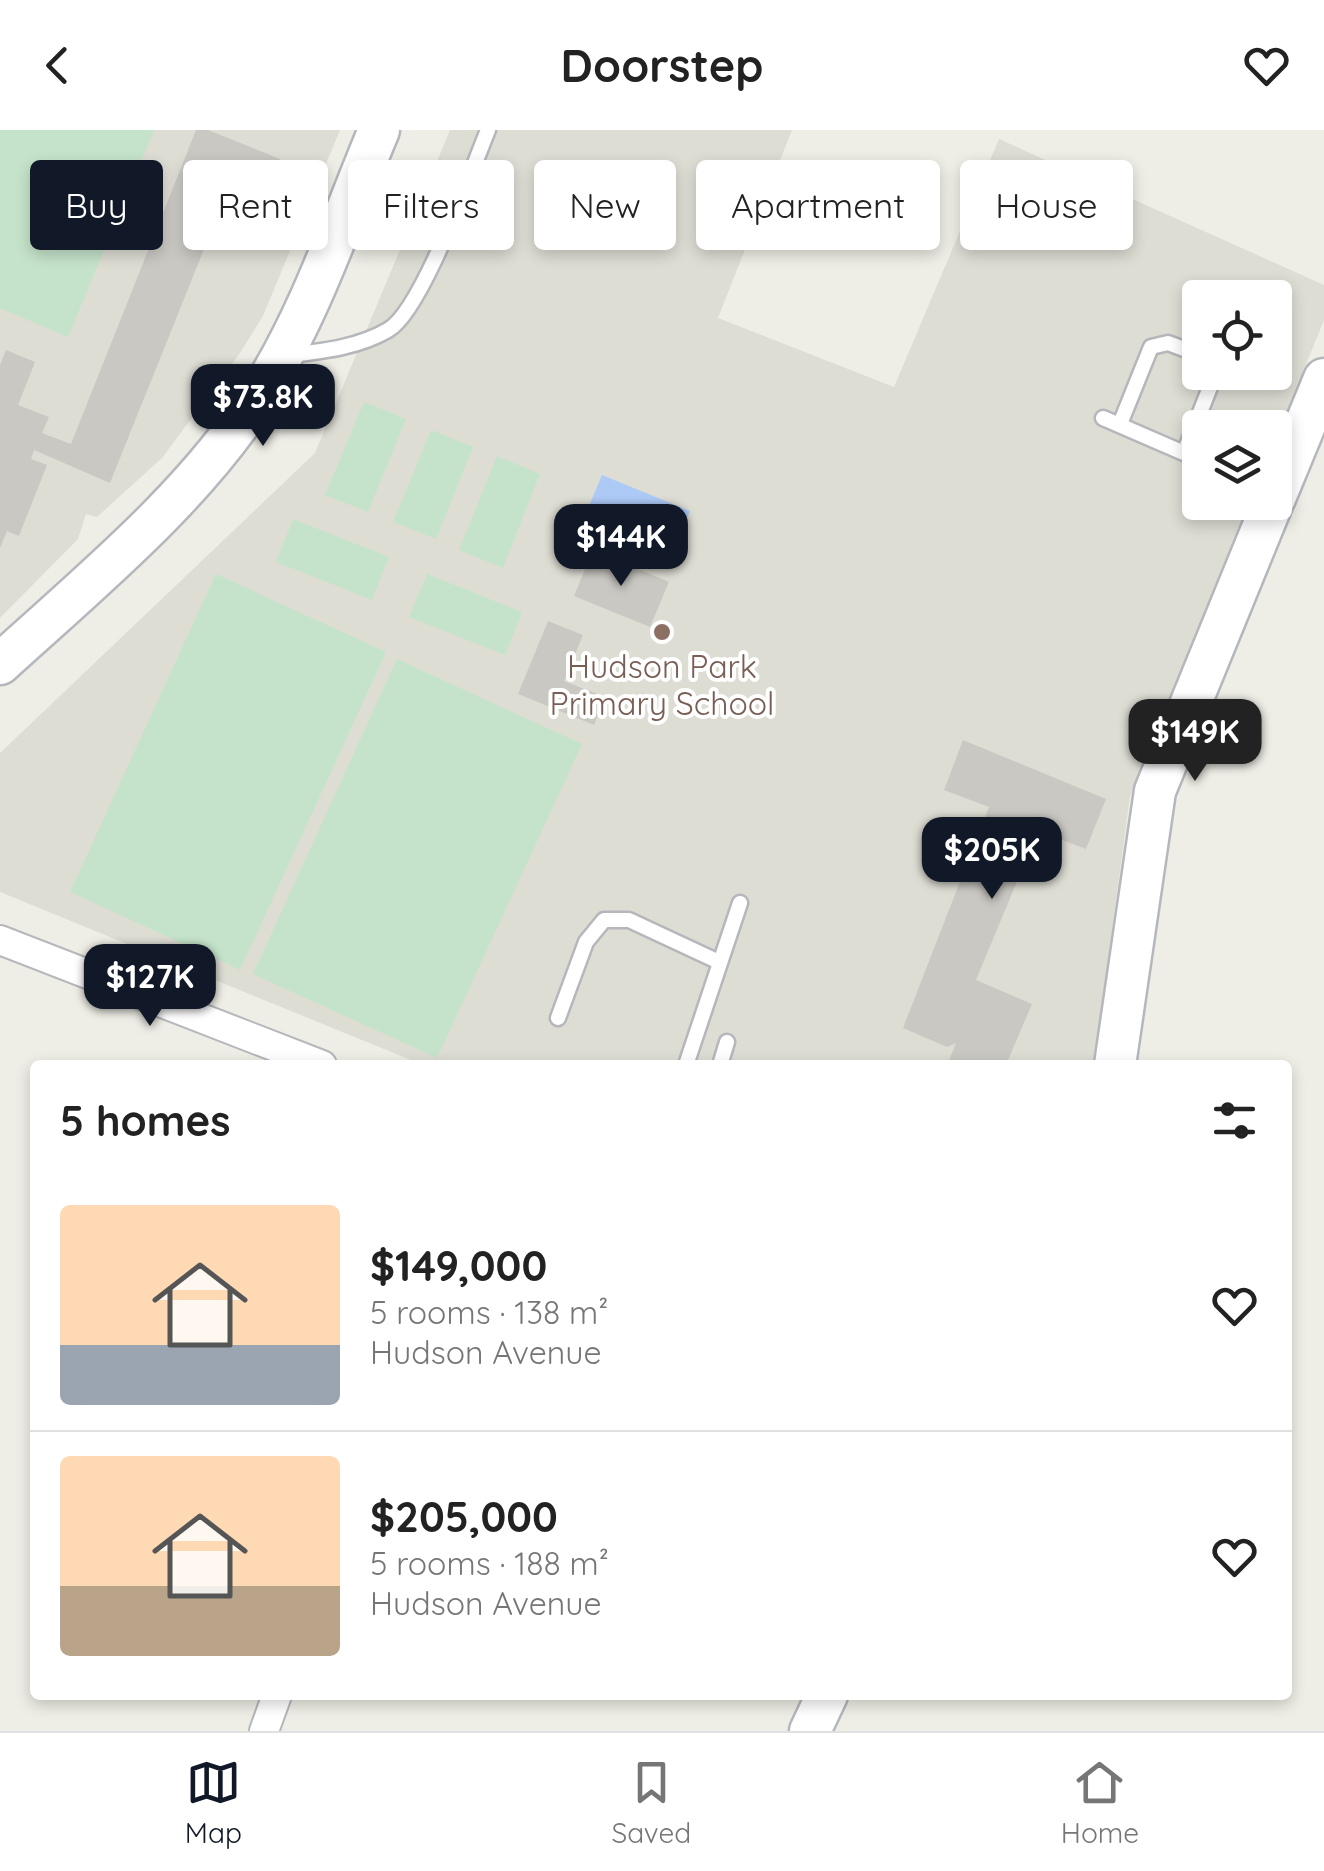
<!DOCTYPE html>
<html lang="en">
<head>
<meta charset="utf-8">
<style>
  body { margin:0; font-family:Quicksand,sans-serif; background:#f6f6f6; color:#222; height:100vh; display:flex; flex-direction:column; font-size:38px; white-space:nowrap }
  * { box-sizing:border-box; margin:0 }
  p { font-size:32px; color:#767676 }
  .icon { flex:none; width:55px; height:55px; fill:none; stroke:currentColor; stroke-width:2; stroke-linecap:round; stroke-linejoin:round }
  .map { position:relative; flex:1; overflow:hidden }
  .sheet { position:absolute; left:30px; top:930px; width:1262px; height:640px; display:flex; flex-direction:column; background:#fff; border-radius:10px; box-shadow:0 5px 15px #0003 }
  .sheet>* { flex:none }
  .hud { position:absolute; left:30px; top:30px; width:1265px; height:90px; display:flex; gap:20px }
  .buttons { position:absolute; left:1182px; top:150px; display:grid; gap:20px }
  .buttons a { display:grid; place-items:center; width:110px; height:110px; border-radius:10px; background:#fff; box-shadow:0 5px 15px #0003; font-size:50px }
  .price { position:absolute; translate:-50% -85px; padding:0 22px; border-radius:20px; background:#111827; color:#fff; font-size:32px; line-height:65px; filter:drop-shadow(0 2px 5px #0008) }
  .price::after { content:''; position:absolute; left:50%; top:60px; width:30px; height:22px; margin-left:-15px; background:inherit; clip-path:polygon(0 0,100% 0,50% 100%) }
  .price.selected { background:#222; color:#fff }
  ul { padding:0; list-style:none }
  li { display:flex; align-items:center; gap:30px; height:250px; padding:0 30px }
  li+li { border-top:2px solid #e0e0e0 }
  li span { display:grid; place-items:center; flex:none; width:280px; height:200px; border-radius:10px; color:#555 }
  li>.icon { margin-inline-start:auto }
  span .icon { width:120px; height:120px; fill:#fffc; stroke-width:1 }
  li b { font-size:42px }
  h2 { display:flex; justify-content:space-between; align-items:center; height:120px; padding:0 30px; font-size:42px }
  .chip { padding:0 35px; border-radius:10px; background:#fff; box-shadow:0 5px 15px #0003; font-size:35px; line-height:90px }
  .chip.selected { background:#111827; color:#fff }
  header { display:flex; justify-content:space-between; align-items:center; height:130px; padding:0 30px; background:#fff; font-size:45px; font-weight:700 }
  .dock { display:flex; justify-content:space-around; align-items:center; height:140px; border-top:2px solid #e0e0e0; background:#fff; font-size:28px; color:#767676 }
  .dock a { display:grid; justify-items:center; gap:5px }
  .dock .selected { color:#111827 }
  .map>svg:first-child { display:block }
  .education { fill:#deddd4; fill-rule:evenodd }
  .green { fill:#c5e3ca }
  .water { fill:#adcaf7 }
  .building { fill:#cac8c2 }
  .lines { fill:none; stroke-linecap:round; stroke-linejoin:round }
  .lane-casing { stroke:#b6b7bb; stroke-width:19 }
  .street-casing { stroke:#b6b7bb; stroke-width:32 }
  .secondary-casing { stroke:#b5b7bc; stroke-width:45 }
  .lane { stroke:#fff; stroke-width:14 }
  .street { stroke:#fff; stroke-width:28 }
  .secondary { stroke:#fff; stroke-width:40 }
  .education-dot { fill:#8d6e63; stroke:#fff; stroke-width:4 }
  .labels { text-anchor:middle; stroke-width:8; stroke-linejoin:round; paint-order:stroke }
  .education-label { font-size:32px; fill:#785e54; stroke:#fff }
</style>
</head>
<body>
<header><svg class="icon" aria-label="back" viewBox="0 0 24 24"><path d="M15 5l-7 7 7 7"/></svg>Doorstep<svg class="icon" aria-label="heart" viewBox="0 0 24 24"><path d="M12 20l-8-8c-3-5 5-10 8-4 3-6 11-1 8 4z"/></svg></header>
<div class="map">
<svg width="1324" height="1601" viewBox="0 0 1324 1601">
  <rect width="100%" height="100%" fill="#eeeee6"/>
  <path class="education" d="M0,0H340L263,186L240,223L162,328L97,387L86,384L78,409L0,488Z
    M450,0H792L718,188L894,257L999,9L1324,155V190L1275,310V298H1200V372L1250,373L1130,666L1094,935H423L0,762V623L315,323ZM1200,168H1275V242H1200Z"/>
  <path class="green" d="M0,0H154L68,207L0,178Z
    M364,272L406,289L368,382L325,365Z
    M431,300L473,317L436,409L393,392Z
    M497,326L540,344L503,438L459,420Z
    M293,389L389,427L372,470L276,432Z
    M216,444L386,522L240,840L70,762Z
    M427,444L522,482L505,525L409,487Z
    M397,529L582,614L437,928L253,844Z"/>
  <path class="water" d="M602,345L690,381L671,427L583,390Z"/>
  <path class="building" d="M196,0H208L280,29L261,75L227,62L110,353L34,320L31,329L47,335L19,406L7,401L0,418V235L6,220L35,232L18,275L49,287L42,303L71,314Z
    M593,420L669,452L650,497L574,466Z
    M548,491L583,505L564,551L605,567L594,595L518,564Z
    M963,610L1106,669L1086,719L1038,701L976,850L1032,874L1006,935H947L956,913L947,917L903,898L989,677L944,660Z"/>
  <g class="lines">
    <defs>
      <path id="lane" d="M291,225C324,221 359,217 388,200C422,181 471,41 488,0
        M1103,288L1200,330
        M1120,294L1151,217L1168,213L1200,225
        M1184,323L1216,242
        M558,888L586,812L604,790H629L717,831
        M686,935L740,773
        M720,935L727,912"/>
      <path id="street" d="M0,810L322,935
        M264,1601L277,1565"/>
      <path id="secondary" d="M1275,368L1324,249
        M0,534C90,452 193,368 259,265C311,184 342,88 379,0
        M1115,935L1155,661L1273,372
        M810,1601L827,1565"/>
    </defs>
    <use href="#lane" class="lane-casing"/>
    <use href="#street" class="street-casing"/>
    <use href="#secondary" class="secondary-casing"/>
    <use href="#lane" class="lane"/>
    <use href="#street" class="street"/>
    <use href="#secondary" class="secondary"/>
  </g>
  <circle class="education-dot" cx="662" cy="502" r="10"/>
  <g class="labels">
    <g class="education-label">
      <text x="662" y="548">Hudson Park<tspan x="662" dy="37">Primary School</tspan></text>
    </g>
  </g>
</svg>
<div class="buttons">
<a><svg class="icon" aria-label="locate" viewBox="0 0 24 24"><circle cx="12" cy="12" r="6"/><path d="M12 2v4M12 18v4M2 12h4M18 12h4"/></svg></a>
<a><svg class="icon" aria-label="layers" viewBox="0 0 24 24"><path d="M12 4l9 5-9 5-9-5zM3 14l9 5 9-5"/></svg></a>
</div>
<b class="price" style="left:263px;top:319px">$73.8K</b>
<b class="price" style="left:621px;top:459px">$144K</b>
<b class="price selected" style="left:1195px;top:654px">$149K</b>
<b class="price" style="left:992px;top:772px">$205K</b>
<b class="price" style="left:150px;top:899px">$127K</b>
<div class="hud">
<a class="chip selected">Buy</a>
<a class="chip">Rent</a>
<a class="chip">Filters</a>
<a class="chip">New</a>
<a class="chip">Apartment</a>
<a class="chip">House</a>
</div>
<section class="sheet">
<h2>5 homes<svg class="icon" aria-label="filters" viewBox="0 0 24 24"><path d="M4 7h16M4 17h16"/><circle cx="9" cy="7" r="2"/><circle cx="15" cy="17" r="2"/></svg></h2>
<ul>
<li><span style="background:linear-gradient(#ffd9b3 70%,#9aa5b1 0)"><svg class="icon" aria-label="home" viewBox="0 0 24 24"><path d="M3 11l9-7 9 7M6 9v11h12V9"/></svg></span><div><b>$149,000</b><p>5 rooms · 138 m²</p><p>Hudson Avenue</p></div><svg class="icon" aria-label="heart" viewBox="0 0 24 24"><path d="M12 20l-8-8c-3-5 5-10 8-4 3-6 11-1 8 4z"/></svg></li>
<li><span style="background:linear-gradient(#ffd9b3 65%,#b9a48a 0)"><svg class="icon" aria-label="home" viewBox="0 0 24 24"><path d="M3 11l9-7 9 7M6 9v11h12V9"/></svg></span><div><b>$205,000</b><p>5 rooms · 188 m²</p><p>Hudson Avenue</p></div><svg class="icon" aria-label="heart" viewBox="0 0 24 24"><path d="M12 20l-8-8c-3-5 5-10 8-4 3-6 11-1 8 4z"/></svg></li>
</ul>
</section>
</div>
<nav class="dock">
<a class="selected"><svg class="icon" aria-label="map" viewBox="0 0 24 24"><path d="M3 6l6-2 6 2 6-2v14l-6 2-6-2-6 2zM9 4v14M15 6v14"/></svg>Map</a>
<a><svg class="icon" aria-label="saved" viewBox="0 0 24 24"><path d="M7 4h10v16l-5-4-5 4z"/></svg>Saved</a>
<a><svg class="icon" aria-label="home" viewBox="0 0 24 24"><path d="M3 11l9-7 9 7M6 9v11h12V9"/></svg>Home</a>
</nav>
</body>
</html>
